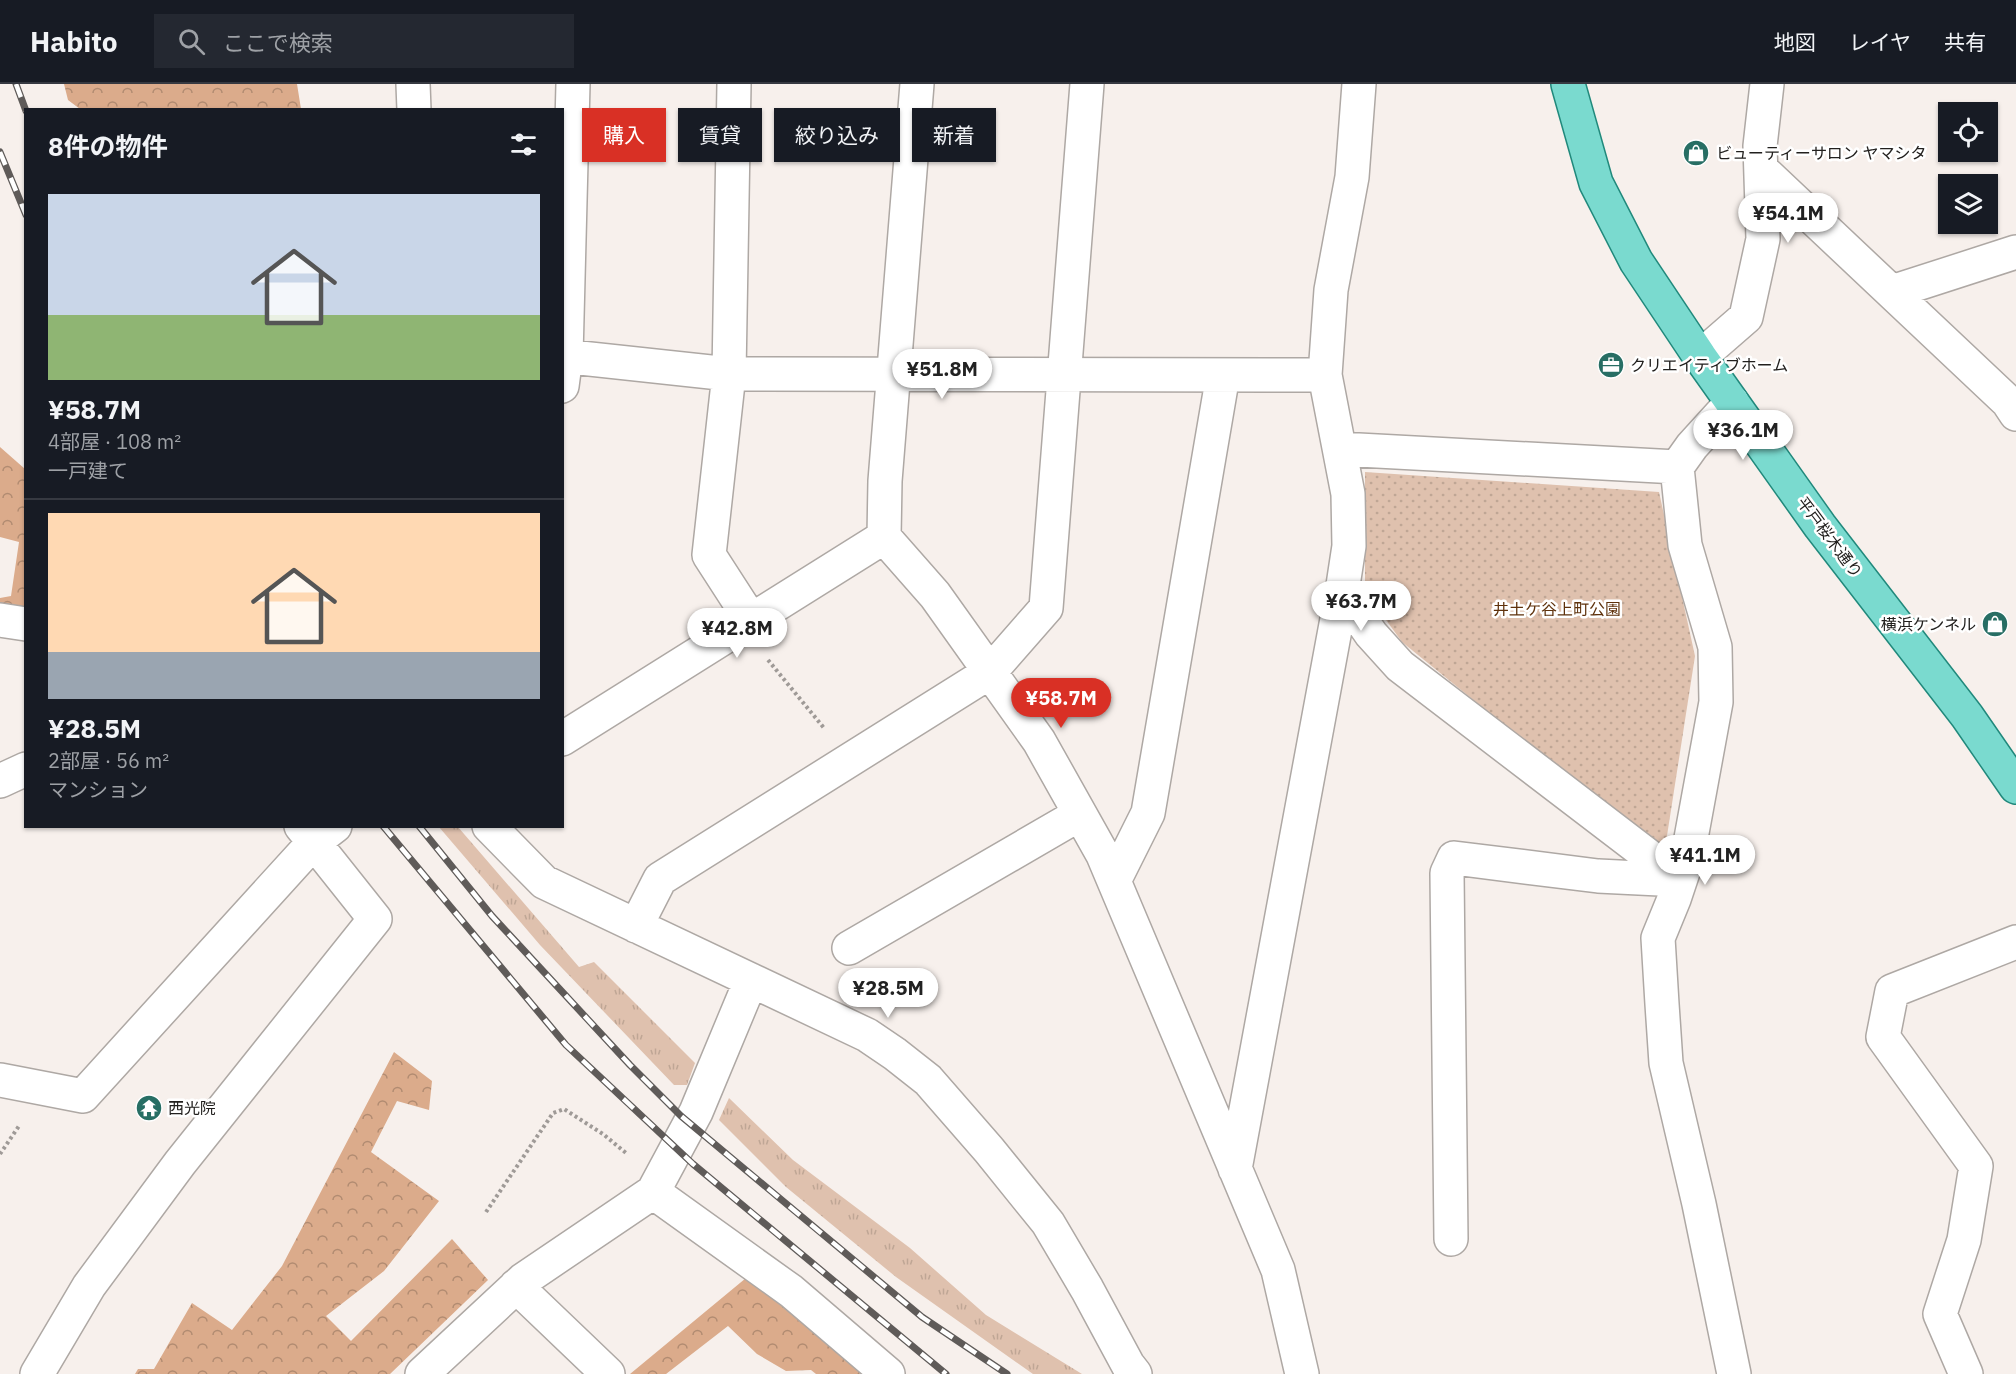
<!DOCTYPE html>
<html lang="ja">
<head>
<meta charset="utf-8">
<style>
  body { margin:0; font-family:"IBM Plex Sans","Noto Sans JP",sans-serif; background:#242831; color:#f1f3f6; height:100vh; display:flex; flex-direction:column; font-size:22px; white-space:nowrap }
  * { box-sizing:border-box; margin:0 }
  p { font-size:20px; color:#9ea1a6 }
  .icon { flex:none; width:33px; height:33px; fill:none; stroke:currentColor; stroke-width:2; stroke-linecap:round; stroke-linejoin:round }
  .map { position:relative; flex:1; overflow:hidden }
  .sheet { position:absolute; left:24px; top:24px; width:540px; height:720px; display:flex; flex-direction:column; background:#171b24; border-radius:0px; box-shadow:0 2px 4px #0004 }
  .sheet>* { flex:none }
  .hud { position:absolute; left:582px; top:24px; width:570px; height:54px; display:flex; gap:12px }
  .tools { position:absolute; left:1938px; top:18px; display:grid; gap:12px }
  .tools a { display:grid; place-items:center; width:60px; height:60px; border-radius:0px; background:#171b24; box-shadow:0 2px 4px #0004; font-size:30px }
  .price { position:absolute; translate:-50% -51px; padding:0 14px; border-radius:21px; background:#fff; color:#222; font-size:20px; line-height:39px; filter:drop-shadow(0 2px 3px #0008) }
  .price::after { content:''; position:absolute; left:50%; top:36px; width:18px; height:14px; margin-left:-9px; background:inherit; clip-path:polygon(0 0,100% 0,50% 100%) }
  .price.on { background:#d93025; color:#fff }
  ul { padding:0; list-style:none }
  li { display:grid; align-content:center; gap:12px; height:318px; padding:0 24px }
  li+li { border-top:2px solid #363941 }
  li span { display:grid; place-items:center; height:186px; border-radius:0px; color:#555 }
  li>.icon { margin-inline-start:auto }
  span .icon { width:108px; height:108px; fill:#fffc; stroke-width:1 }
  li b { font-size:26px }
  h2 { display:flex; justify-content:space-between; align-items:center; height:72px; padding:0 24px; font-size:26px }
  .tag { padding:0 21px; border-radius:0px; background:#171b24; box-shadow:0 2px 4px #0004; font-size:21px; line-height:54px }
  .tag.on { background:#d93025; color:#fff }
  header { display:flex; align-items:center; gap:36px; box-sizing:border-box; height:84px; padding:0 30px; background:#171b24; border-bottom:2px solid #363941 }
  header strong { font-size:28px }
  nav { display:flex; gap:33px; margin-inline-start:auto; font-size:21px }
  .search { width:420px; height:54px; background:#242831; display:flex; align-items:center; gap:15px; box-sizing:border-box; padding:0 21px; border-radius:0px; color:#9ea1a6; font-size:22px }
  .map>svg:first-child { display:block }
  .grass { fill:url(#grass-tufts) }
  .forest { fill:url(#forest-crowns) }
  .park { fill:url(#park-dots) }
  .lines { fill:none; stroke-linecap:round; stroke-linejoin:round }
  .minor-casing { stroke:#aea8a4; stroke-width:36 }
  .major-casing { stroke:#21897c; stroke-width:36 }
  .path { stroke:#9f9a97; stroke-width:4; stroke-dasharray:3 3; stroke-linecap:butt }
  .minor { stroke:#fff; stroke-width:33 }
  .major { stroke:#7adacf; stroke-width:33 }
  .rail-casing { stroke:#5f5b59; stroke-width:7 }
  .rail { stroke:#fff; stroke-width:4.5; stroke-dasharray:14; stroke-linecap:butt }
  .labels { text-anchor:middle; stroke-width:5; stroke-linejoin:round; paint-order:stroke }
  .poi-label { font-size:16px; fill:#22201e; stroke:#fff; text-anchor:start }
  .street-label { font-size:16px; fill:#22201e; stroke:#fff }
  .park-label { font-size:16px; fill:#5f320c; stroke:#fff }
</style>
</head>
<body>
<header>
<strong>Habito</strong>
<div class="search"><svg class="icon" aria-label="search" viewBox="0 0 24 24"><circle cx="10" cy="10" r="6"/><path d="M15 15l6 6"/></svg>ここで検索</div>
<nav><a>地図</a><a>レイヤ</a><a>共有</a></nav>
</header>
<div class="map">
<svg width="2016" height="1290" viewBox="0 0 2016 1290">
  <defs>
    <pattern id="grass-tufts" width="24" height="20" patternUnits="userSpaceOnUse" patternTransform="scale(1.5)"><rect width="24" height="20" fill="#dfc1ae"/><path d="M3 7l-1-3M5 7V3M7 7l1-3M15 17l-1-3M17 17v-4M19 17l1-3" fill="none" stroke="#bfa695"/></pattern>
    <pattern id="forest-crowns" width="20" height="18" patternUnits="userSpaceOnUse" patternTransform="scale(1.5)"><rect width="20" height="18" fill="#dbab8b"/><path d="M2 6a3 3 0 1 1 6 0M12 15a3 3 0 1 1 6 0" fill="none" stroke="#b18b71"/></pattern>
    <pattern id="park-dots" width="8" height="8" patternUnits="userSpaceOnUse" patternTransform="scale(1.5)"><rect width="8" height="8" fill="#dfc1ae"/><path d="M2 2h.1M6 6h.1" fill="none" stroke="#bfa695" stroke-width="1.8" stroke-linecap="round"/></pattern>
  </defs>
  <rect width="100%" height="100%" fill="#f7f0ec"/>
  <path class="grass" d="M439,743H458L579,883L594,878L695,979L687,1001H674L540,861Z
    M729,1014L793,1076L910,1164L986,1231L1082,1290H1033L896,1193L786,1103L719,1036Z"/>
  <path class="forest" d="M64,0H297L301,25H80L68,16Z
    M0,363L25,385V532L0,528V514L11,512L19,458L0,453Z
    M394,968L432,997L429,1026L397,1017L371,1068L439,1117L384,1187L326,1232L351,1257L452,1155L488,1196L390,1290H135L138,1285H154L192,1219L232,1246L282,1182Z
    M746,1194L804,1234L861,1290H816L811,1286L786,1287L757,1270L728,1242L666,1290H630Z"/>
  <path class="park" d="M1365,388L1659,408L1695,572L1664,771L1402,558L1365,507Z"/>
  <g class="lines">
    <defs>
      <path id="minor" d="M413,0L414,26
        M734,0L729,290L709,471L751,536
        M917,0L885,397L884,453L935,511L1039,657L1103,771L1278,1186L1302,1290
        M1761,85L2008,318L2016,330
        M1892,208L2016,168
        M562,272L729,290L1325,291
        M1700,273L1746,233L1763,155L1760,62L1767,0
        M562,302L566,272L573,0
        M1732,318L1692,362L1677,383L1685,461L1715,563L1716,618L1687,776L1674,815L1658,854L1662,920L1666,979L1699,1120L1734,1290
        M1340,365L1677,383
        M1342,508L1371,550L1400,582L1680,796
        M0,536L26,540
        M562,655L884,453
        M0,697L26,685
        M489,742L544,798L867,951L895,970L928,996L989,1066L1048,1139L1087,1205L1128,1281L1135,1290
        M1114,797L1148,729L1223,291
        M636,842L660,795L990,588L1046,524L1087,0
        M849,864L1080,730
        M0,996L83,1012L313,759L335,742
        M1235,1085L1342,508L1349,462L1348,410L1325,291L1331,206L1352,93L1359,0
        M653,1108L791,1207L888,1290
        M1451,1155L1447,789L1454,774L1598,792L1680,796
        M516,1202L608,1290
        M37,1290L89,1202L180,1079L375,835L301,742
        M422,1290L523,1196L653,1108L696,1028L751,896
        M1966,1290L1940,1230L1964,1156L1976,1082L1883,953L1892,907L2016,858"/>
      <path id="major" d="M1568,0L1596,99L1636,177L1700,273L1820,442L1967,632L2016,703"/>
    </defs>
    <use href="#minor" class="minor-casing"/>
    <use href="#major" class="major-casing"/>
    <path class="path" d="M768,576L824,644
      M0,1070L19,1042
      M486,1128L553,1029L564,1025L603,1050L626,1069"/>
    <use href="#minor" class="minor"/>
    <use href="#major" class="major"/>
    <defs>
      <path id="rail" d="M16,0L26,27
        M0,68L26,131
        M383,742L566,961L693,1080L946,1290
        M419,742L492,832L630,981L681,1032L922,1233L1007,1290"/>
    </defs>
    <use href="#rail" class="rail-casing"/>
    <use href="#rail" class="rail"/>
  </g>
  <defs>
    <symbol id="shop-disc" viewBox="-11 -11 22 22"><circle r="9.5" fill="#276e64" stroke="#fff"/><path d="M-5-2.5h2.3a2.7 3.5 0 0 1 5.4 0H5L5.5 6h-11ZM-1.5-2.5h3a1.5 2.3 0 0 0-3 0Z" fill="#fff"/></symbol>
    <symbol id="office-disc" viewBox="-11 -11 22 22"><circle r="9.5" fill="#276e64" stroke="#fff"/><path d="M-6-3h4V-5.5h4V-3h4V5H-6ZM-1-4.5V-3h2v-1.5ZM-6 0V1H6V0Z" fill="#fff"/></symbol>
    <symbol id="temple-disc" viewBox="-11 -11 22 22"><circle r="9.5" fill="#276e64" stroke="#fff"/><path d="M0-6L5-2H3V0L6.5 2.5H4V6H1.5V3h-3V6H-4V2.5H-6.5L-3 0V-2H-5Z" fill="#fff"/></symbol>
  </defs>
  <g fill-rule="evenodd">
    <use href="#shop-disc" x="1681" y="54" width="30" height="30"/>
    <use href="#office-disc" x="1596" y="266" width="30" height="30"/>
    <use href="#shop-disc" x="1980" y="525" width="30" height="30"/>
    <use href="#temple-disc" x="134" y="1009" width="30" height="30"/>
  </g>
  <g class="labels">
    <g class="poi-label">
      <text x="1716" y="75">ビューティーサロン ヤマシタ</text>
      <text x="1630" y="287">クリエイティブホーム</text>
      <text x="1976" y="546" text-anchor="end">横浜ケンネル</text>
      <text x="168" y="1030">西光院</text>
    </g>
    <g class="street-label">
      <text transform="translate(1830 453) rotate(53)" y="6">平戸桜木通り</text>
    </g>
    <g class="park-label">
      <text x="1557" y="531">井土ケ谷上町公園</text>
    </g>
  </g>
</svg>
<div class="tools">
<a><svg class="icon" aria-label="locate" viewBox="0 0 24 24"><circle cx="12" cy="12" r="6"/><path d="M12 2v4M12 18v4M2 12h4M18 12h4"/></svg></a>
<a><svg class="icon" aria-label="layers" viewBox="0 0 24 24"><path d="M12 4l9 5-9 5-9-5zM3 14l9 5 9-5"/></svg></a>
</div>
<b class="price" style="left:1788px;top:160px">¥54.1M</b>
<b class="price" style="left:942px;top:316px">¥51.8M</b>
<b class="price" style="left:1743px;top:377px">¥36.1M</b>
<b class="price" style="left:1361px;top:548px">¥63.7M</b>
<b class="price" style="left:737px;top:575px">¥42.8M</b>
<b class="price on" style="left:1061px;top:645px">¥58.7M</b>
<b class="price" style="left:1705px;top:802px">¥41.1M</b>
<b class="price" style="left:888px;top:935px">¥28.5M</b>
<div class="hud">
<a class="tag on">購入</a>
<a class="tag">賃貸</a>
<a class="tag">絞り込み</a>
<a class="tag">新着</a>
</div>
<section class="sheet">
<h2>8件の物件<svg class="icon" aria-label="filters" viewBox="0 0 24 24"><path d="M4 7h16M4 17h16"/><circle cx="9" cy="7" r="2"/><circle cx="15" cy="17" r="2"/></svg></h2>
<ul>
<li><span style="background:linear-gradient(#c9d6e8 65%,#8fb573 0)"><svg class="icon" aria-label="home" viewBox="0 0 24 24"><path d="M3 11l9-7 9 7M6 9v11h12V9"/></svg></span><div><b>¥58.7M</b><p>4部屋 · 108 m²</p><p>一戸建て</p></div></li>
<li><span style="background:linear-gradient(#ffd9b3 75%,#9aa5b1 0)"><svg class="icon" aria-label="home" viewBox="0 0 24 24"><path d="M3 11l9-7 9 7M6 9v11h12V9"/></svg></span><div><b>¥28.5M</b><p>2部屋 · 56 m²</p><p>マンション</p></div></li>
</ul>
</section>
</div>
</body>
</html>
